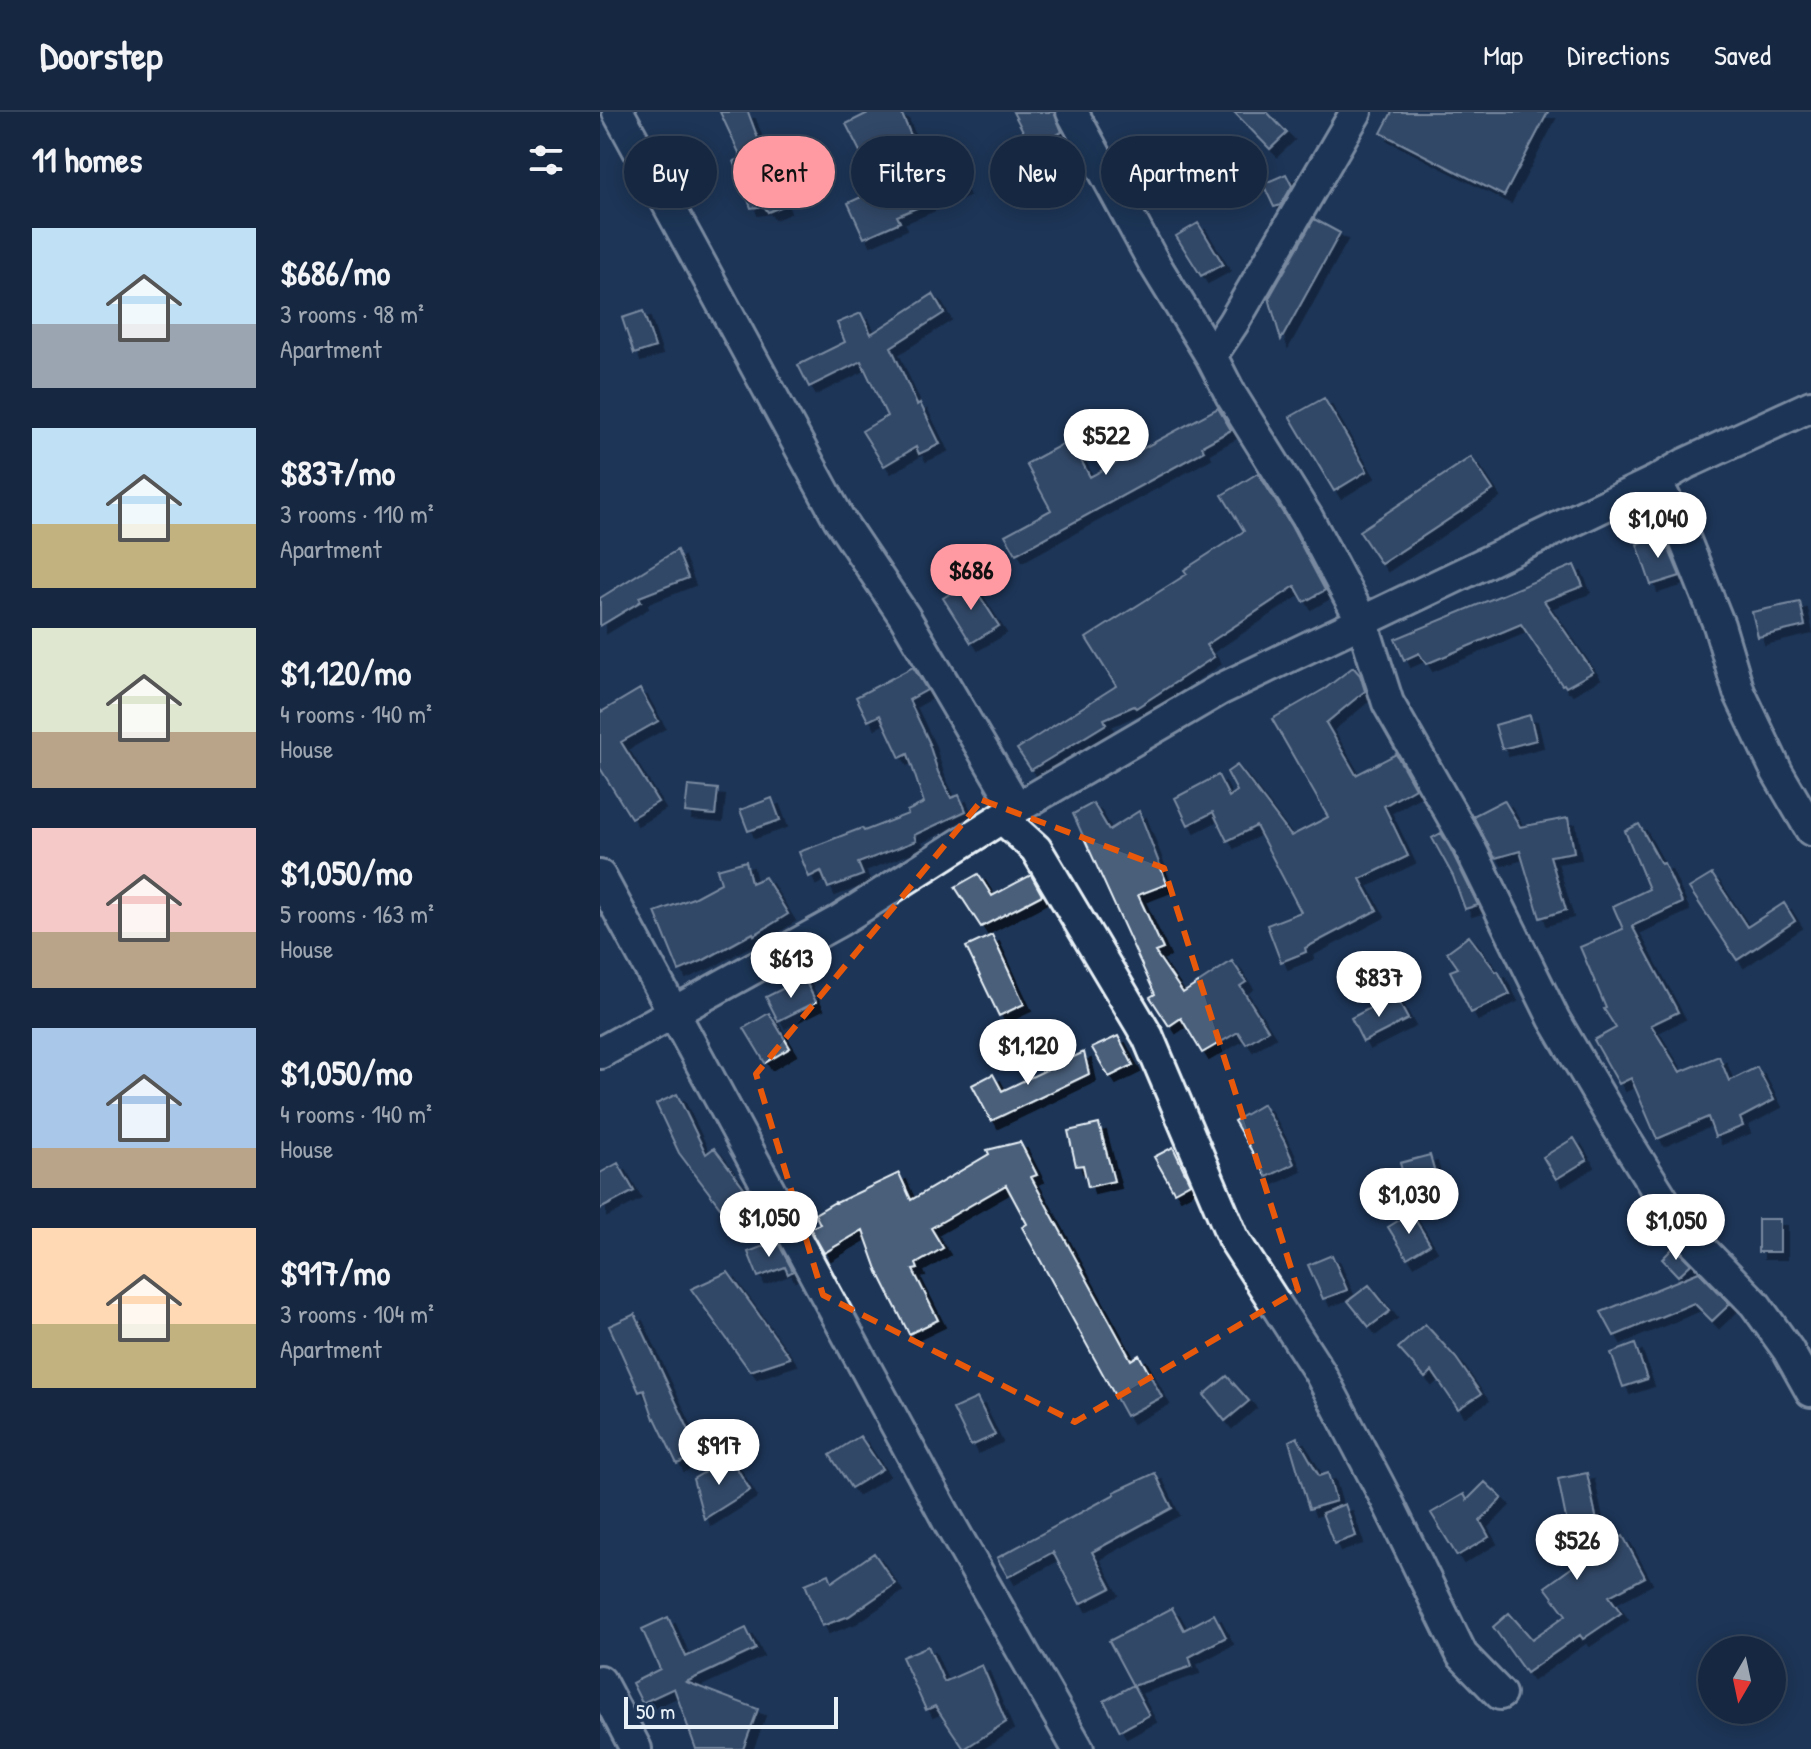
<!DOCTYPE html>
<html lang="en">
<head>
<meta charset="utf-8">
<style>
  body { margin:0; font-family:"Patrick Hand",sans-serif; background:#1f3048; color:#f1f3f6; height:100vh; display:flex; flex-direction:column; font-size:30px; white-space:nowrap }
  * { box-sizing:border-box; margin:0 }
  p { font-size:26px; color:#9ea6b1 }
  .icon { flex:none; width:44px; height:44px; fill:none; stroke:currentColor; stroke-width:2; stroke-linecap:round; stroke-linejoin:round }
  .map { position:relative; flex:1; overflow:hidden }
  .panel { display:flex; flex-direction:column; background:#162841; width:600px }
  .panel>* { flex:none }
  .guide { position:absolute; left:24px; top:24px; width:760px; height:72px; display:flex; gap:16px }
  .needle { width:52px; rotate:189deg }
  .controls { position:absolute; left:1098px; top:1524px; display:grid; gap:16px }
  .controls a { display:grid; place-items:center; width:88px; height:88px; border-radius:50%; background:#162841; box-shadow:0 4px 20px #0003,0 0 0 2px #35445a; font-size:40px }
  .scale { position:absolute; left:24px; bottom:20px; width:214px; box-sizing:border-box; padding-left:8px; border:4px solid #e8f1f8; border-top:0; font-size:22px; line-height:28px; white-space:nowrap; color:#e8f1f8; -webkit-text-stroke:6px #1d3557; paint-order:stroke }
  .price { position:absolute; translate:-50% -68px; padding:0 18px; border-radius:28px; background:#fff; color:#222; font-size:26px; line-height:52px; filter:drop-shadow(0 2px 4px #0008) }
  .price::after { content:''; position:absolute; left:50%; top:48px; width:24px; height:18px; margin-left:-12px; background:inherit; clip-path:polygon(0 0,100% 0,50% 100%) }
  .price.current { background:#ff9aa2; color:#111 }
  ul { padding:0; list-style:none }
  li { display:flex; align-items:center; gap:24px; height:200px; padding:0 32px }
  li span { display:grid; place-items:center; flex:none; width:224px; height:160px; border-radius:0px; color:#555 }
  li>.icon { margin-inline-start:auto }
  span .icon { width:96px; height:96px; fill:#fffc; stroke-width:1 }
  li b { font-size:34px }
  h2 { display:flex; justify-content:space-between; align-items:center; height:96px; padding:0 32px; font-size:34px }
  .chip { padding:0 28px; border-radius:36px; background:#162841; box-shadow:0 4px 20px #0003,0 0 0 2px #35445a; font-size:28px; line-height:72px }
  .chip.current { background:#ff9aa2; color:#111 }
  header { display:flex; align-items:center; gap:48px; box-sizing:border-box; height:112px; padding:0 40px; background:#162841; border-bottom:2px solid #35445a }
  header strong { font-size:38px }
  nav { display:flex; gap:44px; margin-inline-start:auto; font-size:28px }
  main { display:flex; flex:1; min-height:0 }
  .map>svg:first-child { display:block }
  .building { fill:#495e7a; stroke:#e8f1f8; stroke-width:2; filter:url(#shadow) }
  .lines { fill:none; stroke-linecap:round; stroke-linejoin:round }
  .minor-casing { stroke:#e8f1f8; stroke-width:36 }
  .minor { stroke:#1d3557; stroke-width:30 }
  .marked { fill:none; stroke:#e8590c; stroke-width:6; stroke-dasharray:16 10; stroke-linejoin:round }
</style>
</head>
<body>
<header>
<strong>Doorstep</strong>
<nav><a>Map</a><a>Directions</a><a>Saved</a></nav>
</header>
<main>
<section class="panel">
<h2>11 homes<svg class="icon" aria-label="filters" viewBox="0 0 24 24"><path d="M4 7h16M4 17h16"/><circle cx="9" cy="7" r="2"/><circle cx="15" cy="17" r="2"/></svg></h2>
<ul>
<li><span style="background:linear-gradient(#bfe0f5 60%,#9aa5b1 0)"><svg class="icon" aria-label="home" viewBox="0 0 24 24"><path d="M3 11l9-7 9 7M6 9v11h12V9"/></svg></span><div><b>$686/mo</b><p>3 rooms · 98 m²</p><p>Apartment</p></div></li>
<li><span style="background:linear-gradient(#bfe0f5 60%,#c2b280 0)"><svg class="icon" aria-label="home" viewBox="0 0 24 24"><path d="M3 11l9-7 9 7M6 9v11h12V9"/></svg></span><div><b>$837/mo</b><p>3 rooms · 110 m²</p><p>Apartment</p></div></li>
<li><span style="background:linear-gradient(#dfe7d0 65%,#b9a48a 0)"><svg class="icon" aria-label="home" viewBox="0 0 24 24"><path d="M3 11l9-7 9 7M6 9v11h12V9"/></svg></span><div><b>$1,120/mo</b><p>4 rooms · 140 m²</p><p>House</p></div></li>
<li><span style="background:linear-gradient(#f6c9c9 65%,#b9a48a 0)"><svg class="icon" aria-label="home" viewBox="0 0 24 24"><path d="M3 11l9-7 9 7M6 9v11h12V9"/></svg></span><div><b>$1,050/mo</b><p>5 rooms · 163 m²</p><p>House</p></div></li>
<li><span style="background:linear-gradient(#a9c7e8 75%,#b9a48a 0)"><svg class="icon" aria-label="home" viewBox="0 0 24 24"><path d="M3 11l9-7 9 7M6 9v11h12V9"/></svg></span><div><b>$1,050/mo</b><p>4 rooms · 140 m²</p><p>House</p></div></li>
<li><span style="background:linear-gradient(#ffd9b3 60%,#c2b280 0)"><svg class="icon" aria-label="home" viewBox="0 0 24 24"><path d="M3 11l9-7 9 7M6 9v11h12V9"/></svg></span><div><b>$917/mo</b><p>3 rooms · 104 m²</p><p>Apartment</p></div></li>
</ul>
</section>
<div class="map">
<svg width="1211" height="1637" viewBox="0 0 1211 1637">
  <defs>
    <filter id="shadow"><feDropShadow dx="7" dy="7" stdDeviation="0" flood-color="#0009"/></filter>
  </defs>
  <rect width="100%" height="100%" fill="#1d3557"/>
  <filter id="ink" filterUnits="userSpaceOnUse"><feTurbulence type="fractalNoise" baseFrequency=".0125" numOctaves="2"/><feDisplacementMap in="SourceGraphic" scale="16" xChannelSelector="R" yChannelSelector="G"/><feConvolveMatrix kernelMatrix="1 2 1 2 8 2 1 2 1" color-interpolation-filters="sRGB"/></filter>
  <g filter="url(#ink)">
    <path class="building" d="M120,0H148L183,94L168,100L164,94L151,96L134,49L142,47Z
      M270,0H301L327,62L351,52L362,77L297,104L300,110L264,126L248,91L279,77L246,12Z
      M413,0H454L462,20L432,36Z
      M634,0H667L687,21L670,37Z
      M792,0H948L904,84L781,21Z
      M686,62L692,74L681,93L674,95L663,72Z
      M714,107L740,121L681,228L669,186Z
      M598,111L623,152L601,164L576,124Z
      M333,182L344,201L291,235L317,293L320,291L340,332L319,342L316,335L284,354L262,319L287,304L261,249L209,275L198,253L245,230L237,211L261,201L271,222Z
      M43,199L55,235L34,242L22,206Z
      M724,286L767,359L734,379L690,305Z
      M618,296L631,318L602,334L604,339L416,442L405,423L451,398L426,352L470,328L490,365Z
      M871,345L893,378L781,452L759,419Z
      M658,361L691,414L725,478L704,490L695,474L606,533L614,545L536,596L534,594L504,607L506,612L431,658L417,637L516,574L486,526L587,462L584,458L644,419L622,383Z
      M1063,423L1080,464L1051,473L1037,432Z
      M77,438L88,466L39,485L41,489L0,514V486Z
      M974,453L983,474L944,489L993,560L966,575L964,572L962,573L921,512L826,552L819,541L804,548L795,527Z
      M370,469L399,514L371,531L343,486Z
      M1200,490L1205,514L1158,525L1152,500Z
      M313,555L327,578L309,588L330,632H329L338,660L351,686L359,683L366,699L314,723L316,729L258,751L263,763L228,776L221,759L209,765L199,740L262,716L264,719L308,702L307,699L324,691L308,642L300,646L280,603L268,609L256,585Z
      M753,555L760,563L765,579L726,611L756,663L796,642L815,676L784,694L808,744L760,767L777,798L705,836L706,840L681,850L667,813L701,800L656,714L627,729L613,700L588,713L575,686L618,663L629,685L637,679L627,660L637,653L691,724L728,705L672,607L726,576Z
      M40,577L58,609L21,630L58,690L31,706L0,656V597L1,600Z
      M930,603L936,628L902,637L895,613Z
      M88,674L118,677L115,703L85,700Z
      M172,686L180,708L148,719L140,698Z
      M904,688L920,715L968,706L974,740L950,744L966,798L940,806L920,739L895,746L873,704Z
      M493,691L509,718L539,699L567,772L538,783L563,837L555,840L583,881L632,849L646,870L640,874L668,918L646,932L638,920L602,941L581,906L569,914L550,885L555,882L473,702Z
      M1039,712L1061,752L1064,751L1082,791L1032,814L1078,900L1051,913L1080,960L1119,944L1129,969L1157,955L1174,988L1140,1006L1143,1014L1115,1025L1108,1005L1057,1027L1031,966L1019,972L994,928L1016,916L1004,897L1006,896L980,835L1023,817L1013,794L1049,777L1025,719Z
      M841,721L850,736L878,793L865,797L853,764L832,726Z
      M146,749L151,771L165,765L188,802L154,823L153,821L104,848L79,859L55,800L93,786L121,771L117,757Z
      M378,762L392,784L431,763L442,783L381,815L355,775Z
      M1112,762L1147,815L1184,791L1195,809L1137,848L1089,776Z
      M392,823L424,892L399,904L366,835Z
      M869,824L896,860L898,859L910,882L871,901L850,859L858,856L847,840Z
      M204,866L216,890L178,909L166,885Z
      M795,883L808,907L763,930L751,906Z
      M169,901L190,936L165,951L144,916Z
      M518,924L533,953L509,965L492,936Z
      M484,940L489,962L391,1009L372,973L393,962L402,979Z
      M77,982L106,1042L114,1036L145,1077L120,1095L79,1041L56,992Z
      M663,992L684,1029L694,1052L667,1065L634,1009Z
      M499,1012L514,1069L488,1075L483,1053L476,1054L468,1019Z
      M974,1026L987,1048L956,1067L943,1045Z
      M420,1030L437,1063L431,1065L531,1248L539,1243L562,1285L526,1304L422,1115L427,1112L406,1073L331,1116L343,1136L316,1152L318,1157L313,1158L338,1208L309,1222L278,1160L263,1118L224,1141L210,1116L220,1112L215,1102L235,1090L236,1091L299,1061L311,1088L389,1042L387,1038Z
      M573,1035L590,1071L574,1080L554,1045Z
      M830,1043L839,1075L809,1084L800,1051Z
      M18,1051L34,1079L0,1097V1061Z
      M811,1101L830,1132L807,1146L788,1115Z
      M1158,1107H1180V1140H1158Z
      M177,1129L193,1159L188,1162L185,1155L158,1165L148,1140Z
      M1074,1135L1091,1152L1078,1164L1062,1147Z
      M732,1143L747,1178L723,1187L708,1153Z
      M128,1160L190,1246L150,1259L91,1177Z
      M1099,1160L1130,1192L1112,1209L1094,1191L1014,1224L1001,1200Z
      M769,1173L790,1199L769,1215L748,1189Z
      M35,1202L100,1342L77,1352L55,1306L54,1307L44,1278L39,1280L9,1214Z
      M825,1212L856,1246L881,1282L858,1297L832,1259L825,1266L798,1236Z
      M1035,1232L1047,1267L1023,1275L1011,1241Z
      M627,1264L649,1289L625,1309L604,1283Z
      M377,1286L395,1323L371,1334L353,1297Z
      M260,1324L282,1357L251,1376L230,1343Z
      M697,1325L719,1364L728,1361L736,1389L709,1397L689,1329Z
      M130,1345L150,1378L104,1407L93,1367Z
      M555,1361L572,1396L492,1440L511,1476L480,1492L453,1440L408,1465L397,1446L515,1382L514,1380Z
      M987,1361L1002,1434L1023,1424L1045,1465L1009,1484L1021,1501L983,1527L980,1523L926,1561L893,1515L909,1501L932,1527L966,1503L945,1475L978,1451L973,1441L958,1367Z
      M885,1370L902,1386L880,1409L889,1425L857,1444L831,1401L864,1382L867,1388Z
      M745,1392L756,1424L734,1432L722,1401Z
      M274,1441L295,1472L249,1504L222,1514L205,1472L229,1462L232,1470Z
      M572,1496L584,1518L614,1502L626,1525L589,1545L592,1554L533,1574L509,1529Z
      M68,1505L86,1545L146,1516L156,1537L86,1570L158,1597L143,1637H96L74,1576L42,1591L32,1571L60,1557L42,1517Z
      M328,1534L344,1570L382,1553L406,1610L364,1637L335,1594L326,1598L302,1545Z
      M533,1573L549,1603L520,1619L504,1589Z"/>
    <g class="lines">
      <defs>
        <path id="minor" d="M18,0L239,407L304,504L417,696
          M472,0L554,151L611,244L631,283L707,405L762,509L788,591L866,728L954,907L1015,1011L1080,1115L1155,1192L1188,1238L1211,1279
          M611,244L633,211L756,0
          M1056,369L1080,416L1119,513L1139,580L1177,660L1211,718
          M402,706L436,737L548,925L633,1126L720,1261L785,1385L862,1543L900,1582
          M0,764L347,1407L478,1637
          M0,941L239,809L417,696L619,578L1056,369L1085,352L1211,294
          M0,1569L36,1637"/>
      </defs>
      <use href="#minor" class="minor-casing"/>
      <use href="#minor" class="minor"/>
    </g>
  </g>
  <path d="M0 0H1211V1637H0ZM382,688L564,756L698,1178L475,1310L223,1183L156,962Z" fill="#1d3557" fill-opacity=".55" fill-rule="evenodd"/>
  <path class="marked" d="M382,688L564,756L698,1178L475,1310L223,1183L156,962Z"/>
</svg>
<div class="controls">
<a><svg class="needle" viewBox="-14 -14 28 28"><path d="M0-13l5 13h-10z" fill="#e53935"/><path d="M0 13l5-13h-10z" fill="#9ea6b1"/></svg></a>
</div>
<div class="scale">50 m</div>
<b class="price" style="left:506px;top:365px">$522</b>
<b class="price" style="left:1058px;top:448px">$1,040</b>
<b class="price current" style="left:371px;top:500px">$686</b>
<b class="price" style="left:191px;top:888px">$613</b>
<b class="price" style="left:779px;top:907px">$837</b>
<b class="price" style="left:428px;top:975px">$1,120</b>
<b class="price" style="left:809px;top:1124px">$1,030</b>
<b class="price" style="left:169px;top:1147px">$1,050</b>
<b class="price" style="left:1076px;top:1150px">$1,050</b>
<b class="price" style="left:119px;top:1375px">$917</b>
<b class="price" style="left:977px;top:1470px">$526</b>
<div class="guide">
<a class="chip">Buy</a>
<a class="chip current">Rent</a>
<a class="chip">Filters</a>
<a class="chip">New</a>
<a class="chip">Apartment</a>
</div>
</div>
</main>
</body>
</html>
